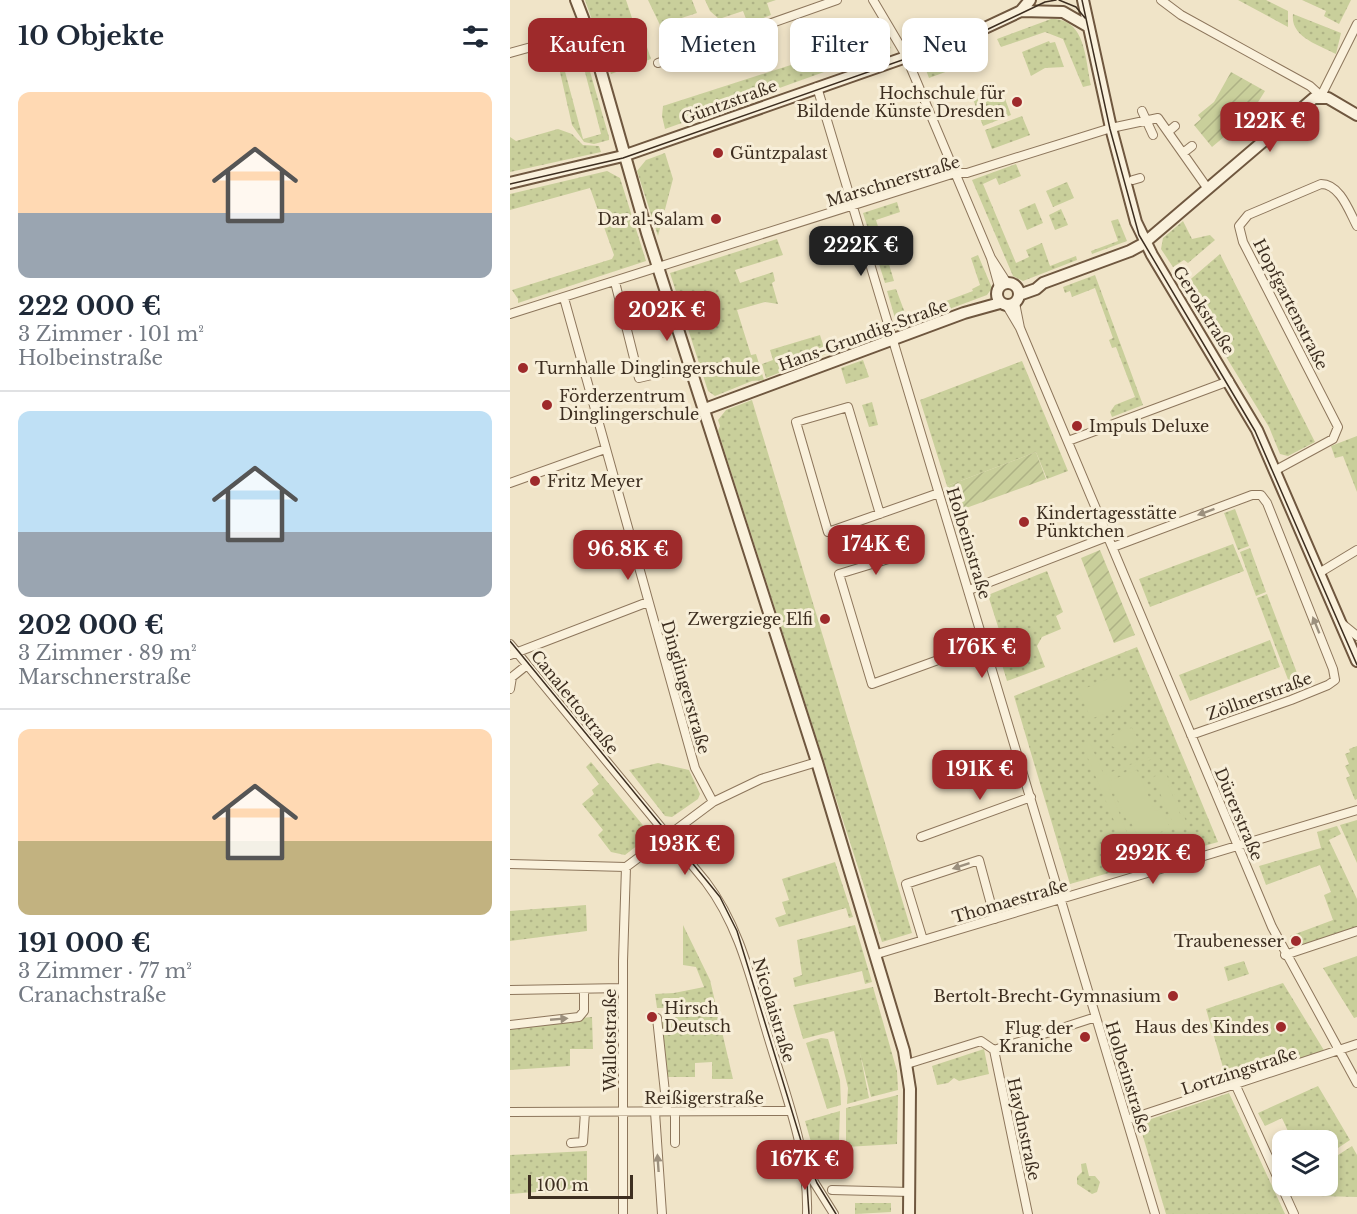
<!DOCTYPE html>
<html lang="de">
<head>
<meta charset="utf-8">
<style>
  body { margin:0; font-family:"Libre Baskerville",serif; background:#f6f6f7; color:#1f2937; height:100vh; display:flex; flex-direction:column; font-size:22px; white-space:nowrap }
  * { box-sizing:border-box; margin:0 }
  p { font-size:20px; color:#747a83 }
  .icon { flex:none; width:33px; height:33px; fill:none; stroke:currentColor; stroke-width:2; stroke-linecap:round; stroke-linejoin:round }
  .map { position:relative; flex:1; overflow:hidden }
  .panel { display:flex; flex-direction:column; background:#fff; width:510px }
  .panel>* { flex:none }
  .guide { position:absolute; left:18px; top:18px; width:570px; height:54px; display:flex; gap:12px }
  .controls { position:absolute; left:762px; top:1130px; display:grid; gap:12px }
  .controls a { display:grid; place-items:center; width:66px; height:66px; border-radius:12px; background:#fff; box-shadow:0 3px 9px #0003; font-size:30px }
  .scale { position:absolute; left:18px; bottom:15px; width:105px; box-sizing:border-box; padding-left:6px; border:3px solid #3d2e20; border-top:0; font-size:16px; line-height:21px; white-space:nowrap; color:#3d2e20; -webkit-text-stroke:4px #f7eed8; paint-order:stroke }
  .price { position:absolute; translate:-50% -51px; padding:0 14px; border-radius:12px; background:#9e2a2b; color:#fff; font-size:20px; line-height:39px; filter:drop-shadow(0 2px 3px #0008) }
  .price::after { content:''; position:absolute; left:50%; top:36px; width:18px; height:14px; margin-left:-9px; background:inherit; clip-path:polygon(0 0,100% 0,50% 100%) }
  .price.current { background:#222; color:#fff }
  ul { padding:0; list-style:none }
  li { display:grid; align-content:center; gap:12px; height:318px; padding:0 18px }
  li+li { border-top:2px solid #e0e1e3 }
  li span { display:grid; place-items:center; height:186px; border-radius:12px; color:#555 }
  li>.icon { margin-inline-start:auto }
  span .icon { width:108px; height:108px; fill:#fffc; stroke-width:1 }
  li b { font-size:26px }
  h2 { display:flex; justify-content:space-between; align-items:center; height:72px; padding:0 18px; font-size:26px }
  .chip { padding:0 21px; border-radius:12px; background:#fff; box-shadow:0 3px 9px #0003; font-size:21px; line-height:54px }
  .chip.current { background:#9e2a2b; color:#fff }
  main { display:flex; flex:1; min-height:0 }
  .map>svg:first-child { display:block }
  .grass { fill:url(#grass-dots) }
  .garden { fill:url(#garden-furrows) }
  .pitch { fill:#c9cf9b; fill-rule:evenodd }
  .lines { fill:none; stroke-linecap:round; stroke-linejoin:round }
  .street-casing { stroke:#8d765c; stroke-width:10 }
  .secondary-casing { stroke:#6f573f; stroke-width:14 }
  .street { stroke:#faf1dc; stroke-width:8 }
  .secondary { stroke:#faf1dc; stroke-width:10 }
  .tram { stroke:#3d2e20; stroke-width:1.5 }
  .oneway { fill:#9c907e }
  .poi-dot { fill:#9e2a2b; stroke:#f7eed8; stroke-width:2 }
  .labels { text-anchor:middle; stroke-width:6; stroke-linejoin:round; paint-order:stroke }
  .poi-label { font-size:16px; fill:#3d2e20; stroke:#f7eed8; text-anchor:end }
  .street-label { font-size:16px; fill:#3d2e20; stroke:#f7eed8 }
</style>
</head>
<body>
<main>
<section class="panel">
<h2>10 Objekte<svg class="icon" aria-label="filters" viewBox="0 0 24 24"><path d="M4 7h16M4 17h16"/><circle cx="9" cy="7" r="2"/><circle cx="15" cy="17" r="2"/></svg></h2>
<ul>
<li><span style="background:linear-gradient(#ffd9b3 65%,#9aa5b1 0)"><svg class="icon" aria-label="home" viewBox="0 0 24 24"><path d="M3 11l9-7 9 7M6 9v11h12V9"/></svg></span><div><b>222 000 €</b><p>3 Zimmer · 101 m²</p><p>Holbeinstraße</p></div></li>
<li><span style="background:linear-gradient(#bfe0f5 65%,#9aa5b1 0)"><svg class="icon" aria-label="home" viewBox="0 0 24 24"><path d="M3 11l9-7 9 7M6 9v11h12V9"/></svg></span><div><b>202 000 €</b><p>3 Zimmer · 89 m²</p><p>Marschnerstraße</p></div></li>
<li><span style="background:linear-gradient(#ffd9b3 60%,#c2b280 0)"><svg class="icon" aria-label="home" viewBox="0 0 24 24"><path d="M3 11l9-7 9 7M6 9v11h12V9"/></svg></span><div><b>191 000 €</b><p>3 Zimmer · 77 m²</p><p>Cranachstraße</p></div></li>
</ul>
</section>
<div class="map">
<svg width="847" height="1214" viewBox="0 0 847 1214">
  <defs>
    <pattern id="grass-dots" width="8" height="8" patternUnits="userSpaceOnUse" patternTransform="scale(1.5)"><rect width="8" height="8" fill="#c9cf9b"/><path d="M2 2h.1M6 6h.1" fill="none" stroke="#aeb285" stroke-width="1.8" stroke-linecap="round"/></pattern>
    <pattern id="garden-furrows" width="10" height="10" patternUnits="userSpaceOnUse" patternTransform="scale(1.5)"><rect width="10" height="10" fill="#c9cf9b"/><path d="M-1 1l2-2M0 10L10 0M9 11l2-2" fill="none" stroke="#aeb285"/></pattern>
  </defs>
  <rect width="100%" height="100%" fill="#f0e4c8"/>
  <path class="grass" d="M75,0H116L129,39L134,38L141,59L101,74Z
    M138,0H182L187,13L150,25Z
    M195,0H266L257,3L261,15L238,24L233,11L209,19L200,11Z
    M728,0H756L778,11V27Z
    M792,0H841L829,24L814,16L816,11Z
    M783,14L831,33L826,54C809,45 780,37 783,14Z
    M541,19C576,18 575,59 581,85L573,87L553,39L535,32L491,47L487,39Z
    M371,30L381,48L155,129L152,116L153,106L362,39L361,36Z
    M539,41L540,43L545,42L554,67L535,68L521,76L512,52Z
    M72,44L99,137V140L84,144L74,142L62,125L45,50L49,49L73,139L91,134L68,45Z
    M463,48L468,60L419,78L414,65Z
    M491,88L501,115L473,126L463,99Z
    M512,116L520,135L482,149L475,130Z
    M48,129L62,134L73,145L89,146L91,152L0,172V137L6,141Z
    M155,153L163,179L148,236L127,171L136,160Z
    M506,164L511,176L489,185L486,178L473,184L506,263L519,257L516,250L532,243L540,266L566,256L567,260L513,281L503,276L462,180Z
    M97,171L110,178L136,261L8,303V299L2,290L102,259L104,255L80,188L0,210V194Z
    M557,182L564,198L543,207L536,191Z
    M387,202L390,212L366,220L384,281L375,283L353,213Z
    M525,203L533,223L517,230L509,210Z
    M551,209L558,225L545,230L539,215Z
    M608,219L617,241L582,254L581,251L608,241L601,221Z
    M673,221L682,239L700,235L705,240L678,263L674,260L663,267L651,249L653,238Z
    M267,239L273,255L225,270L230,283L263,272L265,281L262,283L268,304L255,302L227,310L241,355L246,354L254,380L242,381L205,396L198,391L160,273Z
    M710,254L805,442L778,456L770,454L759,427L682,301L684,299L675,284Z
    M468,255L482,288L477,295L388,328L377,291L386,289L395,313H404L463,291L462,289L470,285L461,258Z
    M585,275L633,405L602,417L600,412L605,405L625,397L606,347L602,348L599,340L603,338L585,288L562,297L560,291L555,293L553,287Z
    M310,335L316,354L256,378L252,364L263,360L260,350Z
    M353,360L359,377L336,384L331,368Z
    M512,361L558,471L537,479L526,452L437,486L410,400Z
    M242,400L402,933L372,942L208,431L210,426L208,420L216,410Z
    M362,402L368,425L359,427L352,405Z
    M847,436V492L833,456L825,458L821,446Z
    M725,509L739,546L728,550L714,513Z
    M723,544L734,571L640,607L629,579Z
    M740,548L756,592L746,596L730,552Z
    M537,571L553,612L546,616L551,629L532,637L527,646L535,667L497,681L489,655L496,652L478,595Z
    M757,594L792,686L782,690L747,598Z
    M760,640L770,667L680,701L669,675Z
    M627,647L708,842L560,884L504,696Z
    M847,746V799L845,800L836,778L840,776L835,766L839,764L835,754L840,752L839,749Z
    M81,762L141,835L115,855L101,852L88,835L93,830L72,804L84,794L82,790L89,784L76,767Z
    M148,763L179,770L190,794L188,799L162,817L155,816L119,770Z
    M847,820V863L830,825Z
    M827,826L831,834L819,840L847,899V930L786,951L780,936L823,920L814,895L821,892L810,865L756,885L749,866L811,848L807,832Z
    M325,862L343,917L339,918L336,908L269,927L265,918L276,914L272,902L279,900L272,879Z
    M76,905L77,931L0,941V911Z
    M173,925L200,980L223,1079H202V1062L185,1063V1077H156L151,1020L157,1017L155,1008H147L145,994L164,993L194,987L186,967L173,965Z
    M345,925L362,982L355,984L352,971L285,987L283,978L292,975L287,940Z
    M847,956V1017L844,1018L813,968Z
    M734,961L739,974L718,981L714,967Z
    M773,983L815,1052L717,1081L696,1009Z
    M363,987L387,1071L388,1090L361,1097L350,1053L359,1098L337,1104L338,1088L324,1031L293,1039L283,1005Z
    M82,1017L83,1049H60V1066L0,1070V1027L13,1023Z
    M311,1038L318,1039L330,1080L331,1105L317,1109L296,1043Z
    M474,1049L479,1074L449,1081L444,1078L438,1083L427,1085L422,1066Z
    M808,1086L840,1140L822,1152L825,1157L842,1146L847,1155V1197L808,1196L802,1185H818V1140H782L772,1118L755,1126L748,1113Z
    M719,1093L775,1214H656L629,1123Z
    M388,1095L387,1144L336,1147V1108Z
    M330,1111L329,1141L303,1149L295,1121Z
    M77,1151V1188L0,1194V1155Z
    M576,1163L579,1176H585L590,1182L587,1192L582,1194L567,1184V1177L572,1172L571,1164Z
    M345,1203H381V1212L345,1214Z"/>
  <path class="garden" d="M721,72L755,91L740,115L702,147L684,125L691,119L688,115L704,102Z
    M526,452L536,479L445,512L437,486Z
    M590,550L625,635L604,643L571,558Z"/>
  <path class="pitch" d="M346,29L349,41L329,45L326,33Z
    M612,673L623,702L581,719L569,691Z
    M622,728L627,737L622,743L607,749L600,745L601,736L614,729Z
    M579,741L594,775L640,757L650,759L681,833L676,844L623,866L572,744ZM642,759L648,761L654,773L643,777L666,830L675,826L657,782L679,834L674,842L631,856L623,848L597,782L601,776Z
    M627,770L645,811L652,809L660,828L630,841L621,822L618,823L599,781Z"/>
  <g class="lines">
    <defs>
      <path id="street" d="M363,0L395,54L481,258L489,287
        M651,0L671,15L800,86L811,96L847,24
        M0,53L79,31
        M148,63L327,0
        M307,87L645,1214
        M632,111L643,135
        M658,132L665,126
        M673,153L682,146
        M623,180L630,178
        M481,258L497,283
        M105,282L129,378L180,366
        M54,298L185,768L203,802
        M505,303L510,328
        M497,306L510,328L762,927L847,1083
        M0,314L445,173H457L601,128L648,118L698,189
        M558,441L719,381
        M766,470L823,439L828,427L733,242L729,226L738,215L811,184C830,184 839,211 847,226
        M0,483L95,449
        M370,514L338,407L286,422L318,532L429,493
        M603,547L742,495H751L757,503L823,669L825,680L818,685L781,700L681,735
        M395,554L329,574L362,684L475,643
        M809,573L847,550
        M459,590L599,536
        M830,622L847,636
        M0,644L196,882C231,928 242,984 259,1039C276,1096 299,1154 297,1214
        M0,655L138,602
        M0,689L2,677L17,665
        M411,837L521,797
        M0,864L116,867L203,802L251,779L307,762
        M413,940L396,884L469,860L485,919
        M367,954L847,810
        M775,955L847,931
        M0,990L113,988
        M147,1018L157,1111
        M0,1025L69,1017L74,1011V989
        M484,1050L518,1214
        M484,1050L586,1017
        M397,1064L471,1041L484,1050
        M726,1086L784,1214
        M0,1112L281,1111
        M145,1112L152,1214
        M617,1120L847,1044
        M61,1143L73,1142L75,1112
        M165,1143V1112
        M297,1164L304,1182L324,1214
        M322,1190L400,1192
        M113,1214V961L116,867"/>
      <path id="secondary" d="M66,0L83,44L137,233L307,762L394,1051L400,1089L399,1214
        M573,0L601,128L626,222L642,255L747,430L847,661
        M511,11L553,12L579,27
        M0,183L113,156L462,34L511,11L520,0
        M487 294a11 11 0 1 1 22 0a11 11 0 1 1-22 0Z
        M509,295L526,289L533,283L620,251L633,244L804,98H818L847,115
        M195,409L454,313L490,303"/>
    </defs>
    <use href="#street" class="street-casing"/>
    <use href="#secondary" class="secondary-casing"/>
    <use href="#street" class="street"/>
    <use href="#secondary" class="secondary"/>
    <path class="tram" d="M549,0L566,7L575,18
      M572,0L600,129L629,235L745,431L847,665
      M0,184L113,158L472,32L535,2L546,0
      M0,641L197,881L210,897L227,931L295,1154L307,1183L326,1214
      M296,1169L299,1214"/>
  </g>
  <defs><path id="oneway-solid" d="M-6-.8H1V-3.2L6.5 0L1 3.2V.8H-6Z" transform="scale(1.5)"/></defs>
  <g class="oneway">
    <use href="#oneway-solid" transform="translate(696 512) rotate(160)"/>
    <use href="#oneway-solid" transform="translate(806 625) rotate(-112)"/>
    <use href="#oneway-solid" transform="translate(451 866) rotate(162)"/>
    <use href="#oneway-solid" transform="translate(49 1019) rotate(-5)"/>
    <use href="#oneway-solid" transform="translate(148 1163) rotate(-94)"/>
  </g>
  <g class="poi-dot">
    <circle cx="507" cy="102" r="6"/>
    <circle cx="208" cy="153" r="6"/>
    <circle cx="206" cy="219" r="6"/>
    <circle cx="13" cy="368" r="6"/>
    <circle cx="37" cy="405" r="6"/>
    <circle cx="567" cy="426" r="6"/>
    <circle cx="25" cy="481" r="6"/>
    <circle cx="514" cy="522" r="6"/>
    <circle cx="315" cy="619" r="6"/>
    <circle cx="786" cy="941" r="6"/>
    <circle cx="663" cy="996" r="6"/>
    <circle cx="142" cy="1017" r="6"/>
    <circle cx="771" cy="1027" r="6"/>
    <circle cx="575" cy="1037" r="6"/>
  </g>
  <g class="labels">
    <g class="poi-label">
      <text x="495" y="99">Hochschule für<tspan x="495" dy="18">Bildende Künste Dresden</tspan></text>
      <text x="220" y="159" text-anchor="start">Güntzpalast</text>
      <text x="194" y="225">Dar al-Salam</text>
      <text x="25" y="374" text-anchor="start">Turnhalle Dinglingerschule</text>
      <text x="49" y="402" text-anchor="start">Förderzentrum<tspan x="49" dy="18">Dinglingerschule</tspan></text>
      <text x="579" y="432" text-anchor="start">Impuls Deluxe</text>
      <text x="37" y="487" text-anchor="start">Fritz Meyer</text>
      <text x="526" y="519" text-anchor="start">Kindertagesstätte<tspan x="526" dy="18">Pünktchen</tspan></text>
      <text x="303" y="625">Zwergziege Elfi</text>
      <text x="774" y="947">Traubenesser</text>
      <text x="651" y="1002">Bertolt-Brecht-Gymnasium</text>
      <text x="154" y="1014" text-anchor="start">Hirsch<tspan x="154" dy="18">Deutsch</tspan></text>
      <text x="759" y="1033">Haus des Kindes</text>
      <text x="563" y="1034">Flug der<tspan x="563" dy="18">Kraniche</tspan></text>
    </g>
    <g class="street-label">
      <text transform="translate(219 102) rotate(-20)" y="6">Güntzstraße</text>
      <text transform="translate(383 181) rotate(-17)" y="6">Marschnerstraße</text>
      <text transform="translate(781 304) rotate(63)" y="6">Hopfgartenstraße</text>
      <text transform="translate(694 310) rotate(58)" y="6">Gerokstraße</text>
      <text transform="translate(353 335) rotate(-20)" y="6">Hans-Grundig-Straße</text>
      <text transform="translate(459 543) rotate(73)" y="6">Holbeinstraße</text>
      <text transform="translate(176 687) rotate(74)" y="6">Dinglingerstraße</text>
      <text transform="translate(749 696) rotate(-20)" y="6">Zöllnerstraße</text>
      <text transform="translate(65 702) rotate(51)" y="6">Canalettostraße</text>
      <text transform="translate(729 814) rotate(67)" y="6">Dürerstraße</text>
      <text transform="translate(500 901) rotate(-16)" y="6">Thomaestraße</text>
      <text transform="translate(264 1010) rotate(73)" y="6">Nicolaistraße</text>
      <text transform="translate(100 1040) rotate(-90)" y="6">Wallotstraße</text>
      <text transform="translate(729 1071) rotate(-18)" y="6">Lortzingstraße</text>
      <text transform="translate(618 1077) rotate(73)" y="6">Holbeinstraße</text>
      <text x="194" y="1104">Reißigerstraße</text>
      <text transform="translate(514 1129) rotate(78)" y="6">Haydnstraße</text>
    </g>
  </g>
</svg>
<div class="controls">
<a><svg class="icon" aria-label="layers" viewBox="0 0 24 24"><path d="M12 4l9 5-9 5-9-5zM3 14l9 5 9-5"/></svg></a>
</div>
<div class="scale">100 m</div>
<b class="price" style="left:760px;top:153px">122K €</b>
<b class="price current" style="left:351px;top:277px">222K €</b>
<b class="price" style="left:157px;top:342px">202K €</b>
<b class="price" style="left:366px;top:576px">174K €</b>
<b class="price" style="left:118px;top:581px">96.8K €</b>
<b class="price" style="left:472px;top:679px">176K €</b>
<b class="price" style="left:470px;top:801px">191K €</b>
<b class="price" style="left:175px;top:876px">193K €</b>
<b class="price" style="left:643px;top:885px">292K €</b>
<b class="price" style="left:295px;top:1191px">167K €</b>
<div class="guide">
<a class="chip current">Kaufen</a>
<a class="chip">Mieten</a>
<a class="chip">Filter</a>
<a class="chip">Neu</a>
</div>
</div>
</main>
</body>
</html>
